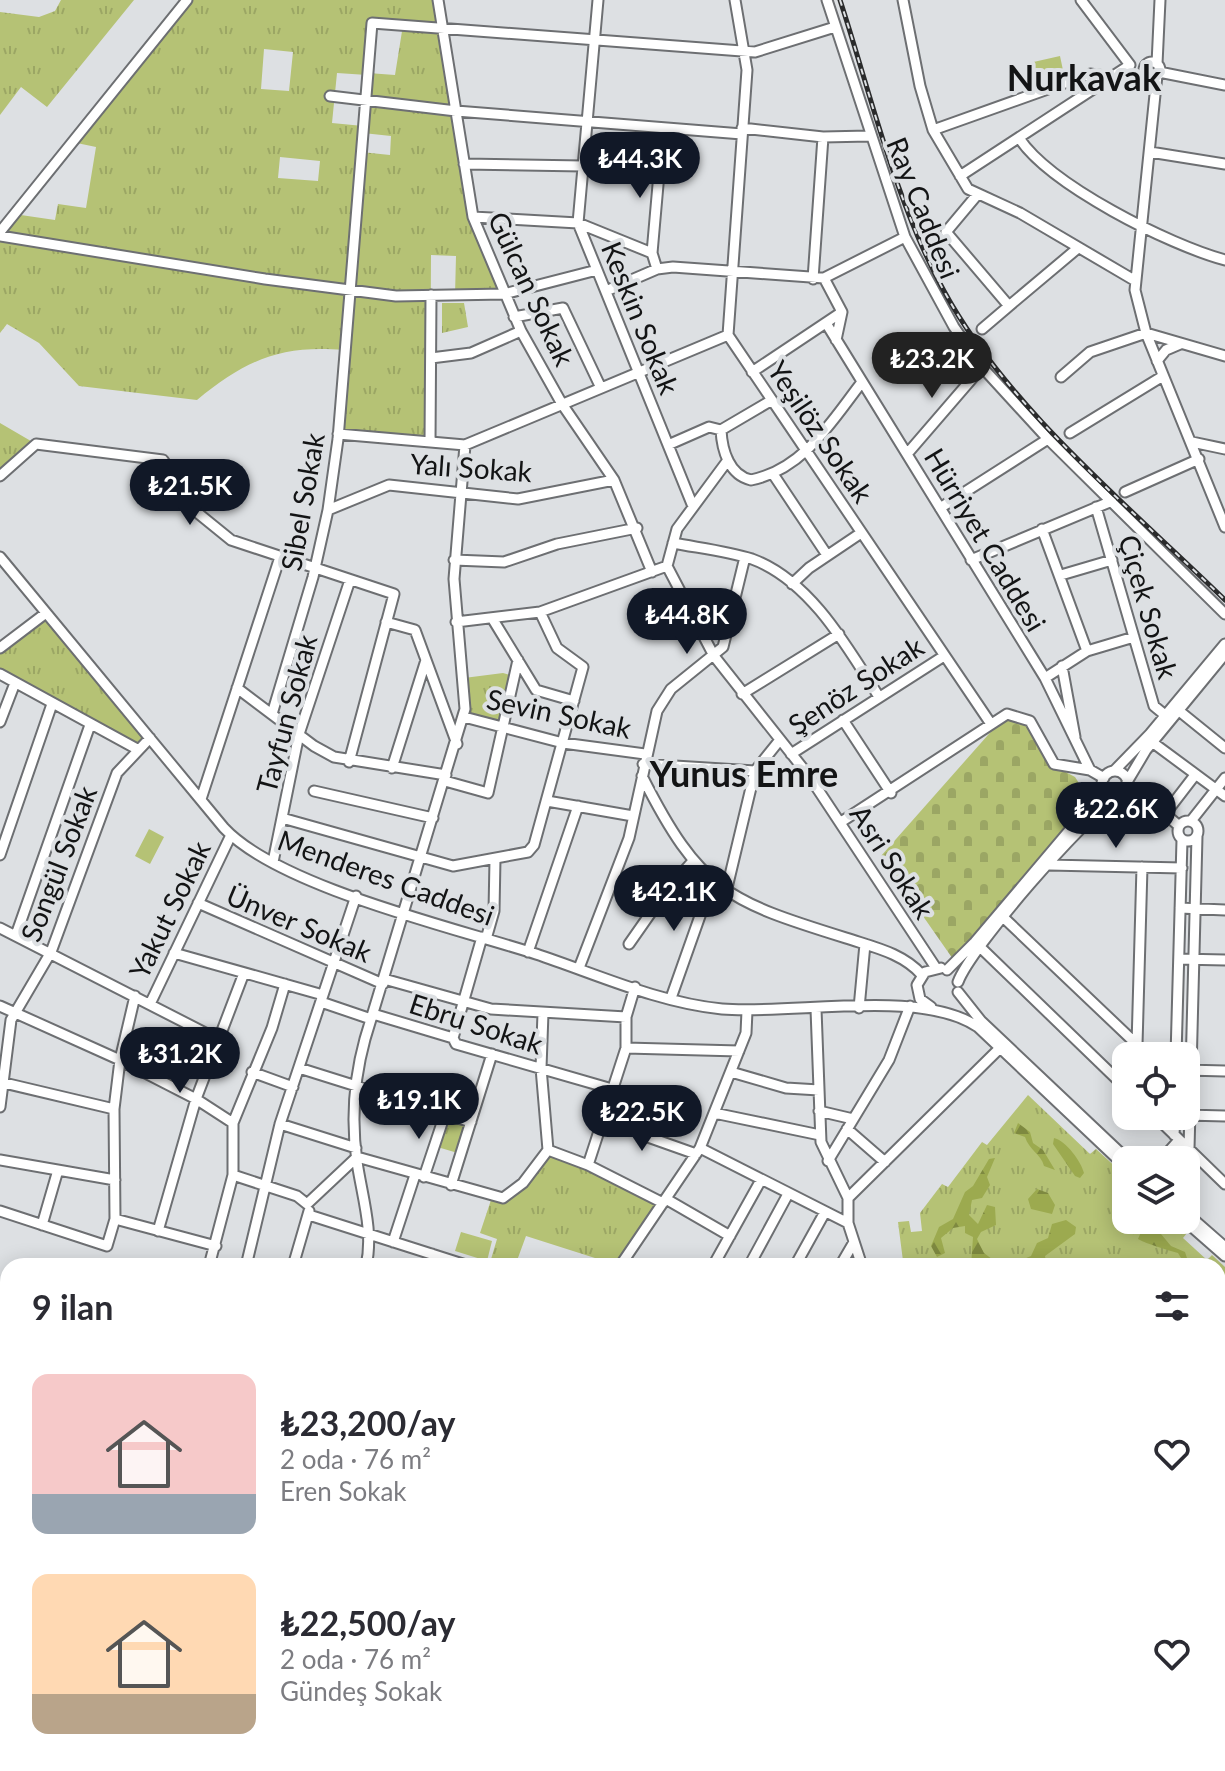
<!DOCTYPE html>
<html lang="tr">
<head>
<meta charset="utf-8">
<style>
  body { margin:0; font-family:Lato,sans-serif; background:#f7f7f7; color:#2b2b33; height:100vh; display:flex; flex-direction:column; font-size:30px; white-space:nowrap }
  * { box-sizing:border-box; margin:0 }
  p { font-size:26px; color:#7c7c81 }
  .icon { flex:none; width:44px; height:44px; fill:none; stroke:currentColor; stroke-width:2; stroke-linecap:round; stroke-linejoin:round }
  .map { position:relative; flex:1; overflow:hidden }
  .sheet { position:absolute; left:0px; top:1258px; width:1226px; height:514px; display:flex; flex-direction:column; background:#fff; border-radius:24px 24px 0 0; box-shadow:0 4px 20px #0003 }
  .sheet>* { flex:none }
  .tools { position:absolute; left:1112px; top:1042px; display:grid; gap:16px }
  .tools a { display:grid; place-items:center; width:88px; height:88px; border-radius:16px; background:#fff; box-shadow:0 4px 20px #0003; font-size:40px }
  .price { position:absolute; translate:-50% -68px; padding:0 18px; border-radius:28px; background:#111827; color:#fff; font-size:26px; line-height:52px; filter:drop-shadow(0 2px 4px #0008) }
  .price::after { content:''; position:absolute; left:50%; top:48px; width:24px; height:18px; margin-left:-12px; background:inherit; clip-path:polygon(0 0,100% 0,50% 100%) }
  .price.current { background:#222; color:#fff }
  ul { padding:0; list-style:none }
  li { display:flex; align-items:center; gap:24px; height:200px; padding:0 32px }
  li span { display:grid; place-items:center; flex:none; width:224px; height:160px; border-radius:16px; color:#555 }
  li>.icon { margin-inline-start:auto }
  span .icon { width:96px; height:96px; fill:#fffc; stroke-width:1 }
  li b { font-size:34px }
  h2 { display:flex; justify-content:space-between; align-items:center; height:96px; padding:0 32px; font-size:34px }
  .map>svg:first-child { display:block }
  .grass { fill:url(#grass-tufts); fill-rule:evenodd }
  .forest { fill:url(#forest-firs) }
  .cemetery { fill:url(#cemetery-stones) }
  .pitch { fill:#b5c275 }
  .water { fill:url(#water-waves); stroke:#356c96; stroke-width:2 }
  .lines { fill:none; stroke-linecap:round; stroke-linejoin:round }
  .minor-casing { stroke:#6d6f72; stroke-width:13 }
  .major-casing { stroke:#a5814a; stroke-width:15 }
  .minor { stroke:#fff; stroke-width:9 }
  .major { stroke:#f8d6a4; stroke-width:11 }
  .rail-casing { stroke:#2a2b2c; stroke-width:5 }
  .rail { stroke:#dde0e3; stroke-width:2; stroke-dasharray:6; stroke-linecap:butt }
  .labels { text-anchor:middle; stroke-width:8; stroke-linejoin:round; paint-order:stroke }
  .street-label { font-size:28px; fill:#131415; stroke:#dde0e3 }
  .district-label { font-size:36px; font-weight:bold; fill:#131415; stroke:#dde0e3 }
</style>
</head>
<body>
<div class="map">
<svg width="1225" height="1771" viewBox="0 0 1225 1771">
  <defs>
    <pattern id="grass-tufts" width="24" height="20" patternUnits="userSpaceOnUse" patternTransform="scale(2)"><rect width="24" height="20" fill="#b5c275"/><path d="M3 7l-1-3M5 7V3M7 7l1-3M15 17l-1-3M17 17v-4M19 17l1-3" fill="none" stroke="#9ba664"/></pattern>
    <pattern id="forest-firs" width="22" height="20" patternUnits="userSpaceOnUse" patternTransform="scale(2)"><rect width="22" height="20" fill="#9caa4f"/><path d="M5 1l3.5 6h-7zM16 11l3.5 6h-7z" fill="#7e8940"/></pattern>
    <pattern id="cemetery-stones" width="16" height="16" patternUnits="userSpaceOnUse" patternTransform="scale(2)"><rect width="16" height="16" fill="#b5c275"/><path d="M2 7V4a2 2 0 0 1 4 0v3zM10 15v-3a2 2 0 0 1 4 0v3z" fill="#9ba664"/></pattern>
    <pattern id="water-waves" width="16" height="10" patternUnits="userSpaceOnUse" patternTransform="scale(2)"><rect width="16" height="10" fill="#4492cd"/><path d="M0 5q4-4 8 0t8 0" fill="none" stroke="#3876a5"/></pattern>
  </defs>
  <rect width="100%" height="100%" fill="#dde0e3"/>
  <path class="grass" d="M61,0H134L47,107L21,87L0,115V12L39,17L55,11Z
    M187,0H438L470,204L504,294L455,295L456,256L431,255L430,442L338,434L343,350C280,345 246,360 197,400L79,386L39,343L7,324L0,333V232L14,214L55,220L58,204L86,208L96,147L72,142ZM372,24L403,25L395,75L368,73ZM264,49L293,52L289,91L261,89ZM337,73L367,75L363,126L332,123ZM363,133L391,136L390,155L361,152ZM280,157L320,161L318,181L278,178Z
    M442,303H464L468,327L442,333Z
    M0,423L36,444L0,476Z
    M46,613L150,738L137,749L0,674V648Z
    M503,673L514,676L504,728L464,717V678Z
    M1028,1095L1090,1154L1096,1149L1119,1170L1113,1176L1126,1188V1220H1173L1187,1233L1183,1238L1207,1260L1212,1255L1225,1267V1468L1218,1464V1266L900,1264L903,1261L898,1222L909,1221L911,1232L922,1231L920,1213L942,1184L948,1187L982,1142L987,1145Z
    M445,1114L471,1122L461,1154L434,1146Z
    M548,1150L663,1203L620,1266L526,1236L515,1266H489L497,1239L480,1233L492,1197L503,1198Z
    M1221,1584L1225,1595V1689L1218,1683V1586Z"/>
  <path class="forest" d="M1018,1123L1030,1132L1033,1143L1043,1150L1055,1170L1044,1166C1041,1154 1029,1150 1025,1137L1014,1133Z
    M1054,1138C1066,1141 1081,1161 1084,1173L1080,1178L1075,1176L1053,1144Z
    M995,1158L987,1177L990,1185L982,1198L972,1200L969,1215L978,1224L987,1205L995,1207L996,1225L981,1232L977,1239L984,1253L1001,1266H971L973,1237L965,1233V1226L953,1228L941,1238L945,1253L937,1257L931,1246L939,1227L953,1219L965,1192L973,1186L989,1159Z
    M1037,1189L1048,1193L1055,1205L1052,1214L1031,1209L1028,1199Z
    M1066,1220L1076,1227L1075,1234L1045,1256L1047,1266H1018L1019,1261L1031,1256L1037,1243L1048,1238L1052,1224Z
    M1156,1228L1171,1246L1185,1252L1188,1261L1184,1263L1178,1253C1167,1250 1147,1244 1138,1239L1141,1232Z"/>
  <path class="cemetery" d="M1003,718L1024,720L1047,762L1075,777L1092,803L955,962L881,856Z"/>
  <path class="pitch" d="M1060,56L1064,75L1033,82L1029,63Z
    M149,829L164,837L150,864L135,856Z
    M461,1232L492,1241L487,1261L455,1251Z"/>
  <path class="water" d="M1218,1683L1225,1689V1771H1218L1213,1764H1218Z
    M898,1764H1075L1052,1771H918Z"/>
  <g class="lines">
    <defs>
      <path id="minor" d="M438,0L473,217L521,331L562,404L614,480L652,572
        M598,0L578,223L692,504
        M735,0L747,70L728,335L991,724
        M827,0L905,237L954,327L982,367L1048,439L1225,614
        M903,0L920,86L933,130L968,189L1020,213L1134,280
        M1081,0L1130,65
        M1144 70a8 8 0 1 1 16 0a8 8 0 1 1-16 0Z
        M1157,64L1160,0
        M1159,72L1225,85
        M1157,75L1135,290L1146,333L1225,527
        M330,96L456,111L742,134
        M742,128L823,137L869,136
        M933,130L1090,74L1112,77
        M1019,138C1050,185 1169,245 1225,260
        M1150,152L1225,164
        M464,164L583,166
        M960,176L1130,65
        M977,195L946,232L1009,306L1078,248
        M473,217L578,223L652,253
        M0,232L187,0
        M0,236L265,279L396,296L504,294L597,270
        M657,269L652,253L663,128
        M824,278L842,312L836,340
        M813,279L823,137
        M606,291L657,269L673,267L824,278L905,237
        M514,317L563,308L601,388
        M826,323L1045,678L1090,770L1104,778
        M982,329L1009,306
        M431,358L471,353L521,331
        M1157,361L1166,350L1180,344
        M752,372L842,312
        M1061,377L1090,352L1146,333L1225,356
        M721,430C722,450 729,475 751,480C804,469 831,422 862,382
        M1070,433L1163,376
        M338,434L465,445L728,335
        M430,442L431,295
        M1192,442L1225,449
        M668,445L709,427L721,430L772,400
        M907,454L982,367
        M728,460L677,529L667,566L714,656L809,776L936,968
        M773,474L827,555
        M0,476L36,444L163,460L199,514L231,540L394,594L349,762
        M1125,492L1199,459
        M1096,507L1154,706L1165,715
        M940,508L1048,439
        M328,510L389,485L518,499L614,480
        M1042,529L1087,651
        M673,543C699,548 727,551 752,559C810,580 848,648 879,697
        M0,557L224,828C279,887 456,928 536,954C596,974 659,1003 722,1009C794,1015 921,988 978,1027L1126,1167
        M454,560L504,562L557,544L637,528
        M971,560L1112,501
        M1061,575L1112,560
        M792,584L809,568L861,533
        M492,618L536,690L574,701
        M386,622L415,630L457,744
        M456,622L540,612L667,566
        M0,648L46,613
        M1062,666L1075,737
        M0,674L137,749
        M1045,678L1087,651L1134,637
        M237,688L314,746L334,757L446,775
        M742,694L839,634
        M1178,710L1225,748
        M272,714L313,577L328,510L338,439L372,23L755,52L835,27
        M464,717L563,743L645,754
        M843,720L891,793
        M0,722L15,683
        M1152,742L1225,796
        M791,754L944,656
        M643,764L755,771L779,741
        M392,768L426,660
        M1114,771L1150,734L1225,644
        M1102 784a13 13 0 1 1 26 0a13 13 0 1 1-26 0Z
        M642,776C700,891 727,901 846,938C873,947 903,953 922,975
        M445,781L488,793L518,660
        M1127,782L1146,750L1225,654
        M1127,788L1147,798L1179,826
        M314,791L433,818
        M201,799L280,557
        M547,801L633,816
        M1165,814L1195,775
        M282,818L453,866L528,852L534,845L583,667L557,648L540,612
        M1178 831a10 10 0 1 1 20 0a10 10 0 1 1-20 0Z
        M1191,821L1225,778
        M841,822L1007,714L1030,721L1054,764L1090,770
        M0,855L52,704
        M273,862L299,734L350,580
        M1049,865L1182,868
        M726,892L755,771
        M198,903L383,984
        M1180,908L1225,910
        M1004,918L1149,1056
        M0,928L219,1040
        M16,935L90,725
        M486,939L494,911L495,859
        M629,944L666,891L693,861
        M980,947L1126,1088
        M528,952L578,806
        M174,953L323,995
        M1179,959L1225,960
        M579,968L629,838L657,711L671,689L723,647L745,557
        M947,970L975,942L1085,812L1102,786
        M384,979L491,1009L626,1017
        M958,982C971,947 1083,819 1116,797
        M958,992L981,1021L1128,1160
        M671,998L712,882
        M321,1002L371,1019
        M150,1004L231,835
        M0,1006L120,1060L196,1099L233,1123
        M931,1007L920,999L917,985L925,972L941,968
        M859,1008L865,944
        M816,1009L821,1142L848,1198V1223L862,1266
        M543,1013L541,1068L548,1150
        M373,1014L453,1038L456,1044L612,1089
        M453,1038L482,937
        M1137,1045L1142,867
        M626,1048L739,1051
        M1176,1056L1182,840
        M299,1068L471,1122
        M1186,1070L1225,1071
        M252,1072L293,1087
        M731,1072L786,1088L819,1090
        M0,1082L114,1109
        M0,1107L11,1020L51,952L117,773L150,738
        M819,1111L853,1119
        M714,1113L820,1135
        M1186,1115L1225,1116
        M604,1116L648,1137L696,1154
        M1155,1116L1225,1184
        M280,1124L356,1148
        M847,1129L885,1162
        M1174,1135L1175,1116
        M700,1148L848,1223
        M1189,1149L1197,836
        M548,1150L588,1165L663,1203
        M0,1160L115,1180
        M1161,1160L1179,1140
        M828,1161L889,1060L910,1006
        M588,1165L626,1048V1017L635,987
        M233,1175L297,1196L307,1204
        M424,1177L445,1114
        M451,1185L492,1054
        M848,1198L1002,1046
        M666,1199L730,1236
        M307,1204L357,1157L503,1198L523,1183L548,1150
        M0,1211L107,1246L115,1219L114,1109L120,1060L135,996
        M1186,1213L1225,1247
        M309,1215L469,1266
        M115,1219L216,1246
        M1184,1220L1225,1256
        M42,1225L58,1170
        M158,1231L196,1099L244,973
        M393,1242L415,1175
        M209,1266L233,1175V1123L272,1028L285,984
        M246,1266L280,1124L356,896
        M293,1266L309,1211
        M366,1266C374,1232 362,1196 357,1162C351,1120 354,1079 365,1039L465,709L454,579L465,445
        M428,1266L432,1254
        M620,1266L700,1148L746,1033L747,1011
        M713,1266L761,1180
        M749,1266L788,1194
        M795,1266L825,1212
        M840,1266L854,1242
        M1225,1529L1219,1559L1225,1595
        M0,1735L8,1740
        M47,1764L60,1771
        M295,1764L296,1771
        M460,1764V1771
        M518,1764L519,1771
        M639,1764L640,1771
        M744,1764V1771
        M870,1764L885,1771
        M85,1771L89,1764
        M399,1771L400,1764
        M550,1771L552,1764"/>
      <path id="major" d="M1218,1755L1225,1750
        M1177,1771L1191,1764
        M1201,1771L1207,1764"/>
    </defs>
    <use href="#minor" class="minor-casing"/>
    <use href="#major" class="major-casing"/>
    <use href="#minor" class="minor"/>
    <use href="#major" class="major"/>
    <defs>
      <path id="rail" d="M840,0C871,95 896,204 944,291C1007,407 1131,508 1225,600"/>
    </defs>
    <use href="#rail" class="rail-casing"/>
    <use href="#rail" class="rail"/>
  </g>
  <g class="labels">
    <g class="street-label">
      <text transform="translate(923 208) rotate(68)" y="10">Ray Caddesi</text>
      <text transform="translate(531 289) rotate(65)" y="10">Gülcan Sokak</text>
      <text transform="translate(640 318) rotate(68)" y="10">Keskin Sokak</text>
      <text transform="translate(820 432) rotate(56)" y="10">Yeşilöz Sokak</text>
      <text transform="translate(471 468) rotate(4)" y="10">Yalı Sokak</text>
      <text transform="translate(303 502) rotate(-80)" y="10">Sibel Sokak</text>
      <text transform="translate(985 540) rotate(59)" y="10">Hürriyet Caddesi</text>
      <text transform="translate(1148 607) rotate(74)" y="10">Çiçek Sokak</text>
      <text transform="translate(856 686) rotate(-33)" y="10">Şenöz Sokak</text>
      <text transform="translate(287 714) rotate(-75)" y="10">Tayfun Sokak</text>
      <text transform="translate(559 714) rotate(12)" y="10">Sevin Sokak</text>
      <text transform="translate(892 862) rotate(57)" y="10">Asri Sokak</text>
      <text transform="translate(59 864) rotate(-69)" y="10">Songül Sokak</text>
      <text transform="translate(386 878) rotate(20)" y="10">Menderes Caddesi</text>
      <text transform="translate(170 910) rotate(-64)" y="10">Yakut Sokak</text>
      <text transform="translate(299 924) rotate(23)" y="10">Ünver Sokak</text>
      <text transform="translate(476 1024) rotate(18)" y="10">Ebru Sokak</text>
    </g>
    <g class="district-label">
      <text x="1084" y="91">Nurkavak</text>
      <text x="744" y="787">Yunus Emre</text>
    </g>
  </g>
</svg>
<div class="tools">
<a><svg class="icon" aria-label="locate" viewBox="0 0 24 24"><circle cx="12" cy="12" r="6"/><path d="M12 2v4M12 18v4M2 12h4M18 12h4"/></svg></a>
<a><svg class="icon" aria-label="layers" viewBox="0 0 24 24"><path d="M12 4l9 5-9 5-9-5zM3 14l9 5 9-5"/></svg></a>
</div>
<b class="price" style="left:640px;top:200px">₺44.3K</b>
<b class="price current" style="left:932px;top:400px">₺23.2K</b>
<b class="price" style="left:190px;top:527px">₺21.5K</b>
<b class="price" style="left:687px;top:656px">₺44.8K</b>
<b class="price" style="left:1116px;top:850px">₺22.6K</b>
<b class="price" style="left:674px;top:933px">₺42.1K</b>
<b class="price" style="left:180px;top:1095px">₺31.2K</b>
<b class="price" style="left:419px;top:1141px">₺19.1K</b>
<b class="price" style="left:642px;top:1153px">₺22.5K</b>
<section class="sheet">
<h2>9 ilan<svg class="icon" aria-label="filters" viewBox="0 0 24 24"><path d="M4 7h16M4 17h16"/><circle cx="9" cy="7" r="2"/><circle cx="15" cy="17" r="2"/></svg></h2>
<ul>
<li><span style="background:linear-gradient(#f6c9c9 75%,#9aa5b1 0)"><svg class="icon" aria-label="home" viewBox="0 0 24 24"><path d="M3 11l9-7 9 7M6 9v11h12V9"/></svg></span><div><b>₺23,200/ay</b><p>2 oda · 76 m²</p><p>Eren Sokak</p></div><svg class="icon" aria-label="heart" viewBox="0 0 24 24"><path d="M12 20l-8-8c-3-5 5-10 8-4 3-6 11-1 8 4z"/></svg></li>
<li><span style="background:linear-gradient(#ffd9b3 75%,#b9a48a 0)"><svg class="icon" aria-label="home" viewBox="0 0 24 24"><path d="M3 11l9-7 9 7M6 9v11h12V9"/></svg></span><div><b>₺22,500/ay</b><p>2 oda · 76 m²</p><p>Gündeş Sokak</p></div><svg class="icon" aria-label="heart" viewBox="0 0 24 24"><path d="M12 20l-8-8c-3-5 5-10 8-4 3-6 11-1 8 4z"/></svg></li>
</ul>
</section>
</div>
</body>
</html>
